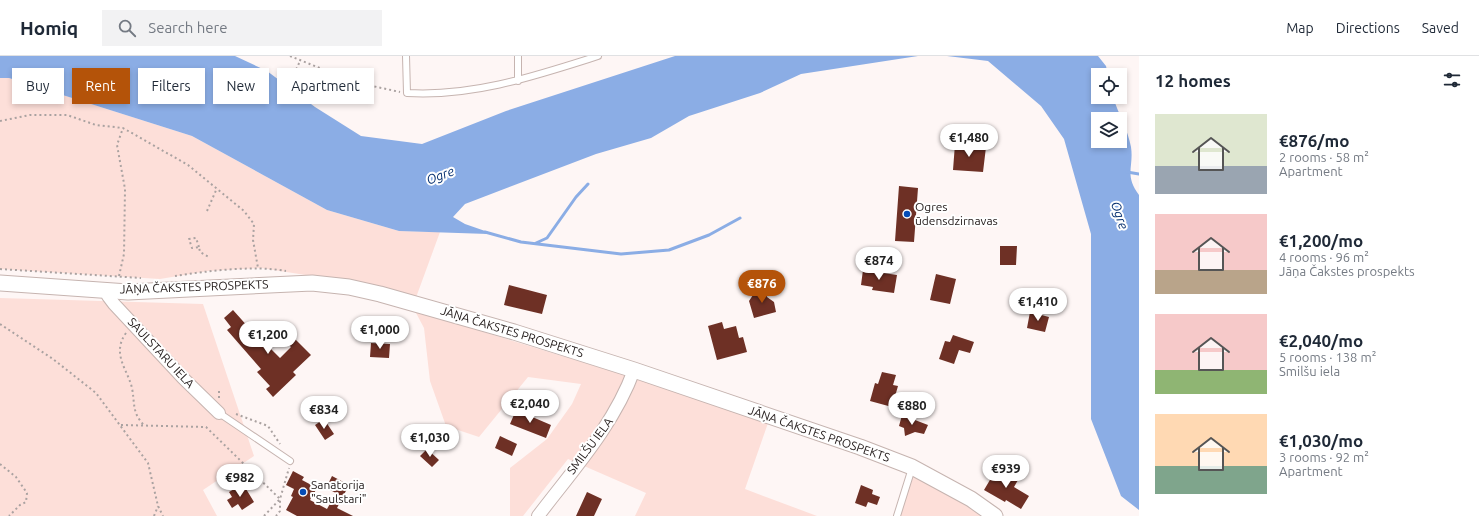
<!DOCTYPE html>
<html lang="en">
<head>
<meta charset="utf-8">
<style>
  body { margin:0; font-family:Ubuntu,sans-serif; background:#f2f2f3; color:#1f2937; height:100vh; display:flex; flex-direction:column; font-size:15px; white-space:nowrap }
  * { box-sizing:border-box; margin:0 }
  p { font-size:13px; color:#747a83 }
  .icon { flex:none; width:22px; height:22px; fill:none; stroke:currentColor; stroke-width:2; stroke-linecap:round; stroke-linejoin:round }
  .map { position:relative; flex:1; overflow:hidden }
  .panel { display:flex; flex-direction:column; background:#fff; width:340px }
  .panel>* { flex:none }
  .guide { position:absolute; left:12px; top:12px; width:380px; height:36px; display:flex; gap:8px }
  .fabs { position:absolute; left:1091px; top:12px; display:grid; gap:8px }
  .fabs a { display:grid; place-items:center; width:36px; height:36px; border-radius:0px; background:#fff; box-shadow:0 2px 6px #0003; font-size:20px }
  .price { position:absolute; translate:-50% -34px; padding:0 9px; border-radius:14px; background:#fff; color:#222; font-size:13px; line-height:26px; filter:drop-shadow(0 1px 2px #0008) }
  .price::after { content:''; position:absolute; left:50%; top:24px; width:12px; height:9px; margin-left:-6px; background:inherit; clip-path:polygon(0 0,100% 0,50% 100%) }
  .price.on { background:#b45309; color:#fff }
  ul { padding:0; list-style:none }
  li { display:flex; align-items:center; gap:12px; height:100px; padding:0 16px }
  li span { display:grid; place-items:center; flex:none; width:112px; height:80px; border-radius:0px; color:#555 }
  li>.icon { margin-inline-start:auto }
  span .icon { width:48px; height:48px; fill:#fffc; stroke-width:1 }
  li b { font-size:17px }
  h2 { display:flex; justify-content:space-between; align-items:center; height:48px; padding:0 16px; font-size:17px }
  .chip { padding:0 14px; border-radius:0px; background:#fff; box-shadow:0 2px 6px #0003; font-size:14px; line-height:36px }
  .chip.on { background:#b45309; color:#fff }
  header { display:flex; align-items:center; gap:24px; box-sizing:border-box; height:56px; padding:0 20px; background:#fff; border-bottom:1px solid #e0e1e3 }
  header strong { font-size:19px }
  nav { display:flex; gap:22px; margin-inline-start:auto; font-size:14px }
  .search { width:280px; height:36px; background:#f2f2f3; display:flex; align-items:center; gap:10px; box-sizing:border-box; padding:0 14px; border-radius:0px; color:#747a83; font-size:15px }
  main { display:flex; flex:1; min-height:0 }
  .map>svg:first-child { display:block }
  .green { fill:#fddfd9 }
  .water { fill:#8bade5; fill-rule:evenodd }
  .lines { fill:none; stroke-linecap:round; stroke-linejoin:round }
  .stream { stroke:#8bade5; stroke-width:3 }
  .building { fill:#6e3025 }
  .service-casing { stroke:#c6b4b0; stroke-width:8 }
  .minor-casing { stroke:#c6b4b0; stroke-width:14 }
  .tertiary-casing { stroke:#c6b4b0; stroke-width:17 }
  .path { stroke:#aaa2a1; stroke-width:2; stroke-dasharray:2 3; stroke-linecap:butt }
  .service { stroke:#fff; stroke-width:6 }
  .minor { stroke:#fff; stroke-width:12 }
  .tertiary { stroke:#fff; stroke-width:15 }
  .poi-dot { fill:#044cb7; stroke:#fff; stroke-width:1.5 }
  .labels { text-anchor:middle; stroke-width:4; stroke-linejoin:round; paint-order:stroke }
  .poi-label { font-size:12px; fill:#211a19; stroke:#fff; text-anchor:start }
  .street-label { font-size:12px; fill:#211a19; stroke:#fff }
  .water-label { font-size:13px; font-style:italic; fill:#062f6f; stroke:#fff }
</style>
</head>
<body>
<header>
<strong>Homiq</strong>
<div class="search"><svg class="icon" aria-label="search" viewBox="0 0 24 24"><circle cx="10" cy="10" r="6"/><path d="M15 15l6 6"/></svg>Search here</div>
<nav><a>Map</a><a>Directions</a><a>Saved</a></nav>
</header>
<main>
<div class="map">
<svg width="1139" height="460" viewBox="0 0 1139 460">
  <rect width="100%" height="100%" fill="#fef6f5"/>
  <path class="green" d="M0,22H9L192,80L327,154L399,175L440,176L414,247L312,220L261,212L208,215L160,223L0,213Z
    M0,242L203,248L254,400L203,434L217,460H0Z
    M415,255L631,321L768,367L745,433L817,460H635L646,437L568,403L523,460H510V412L547,383L572,348L581,328L528,321L479,381L446,370L430,325L424,272Z
    M910,417L956,442L982,460H897Z"/>
  <path class="water" d="M0,0H235L267,15L315,51L361,80L422,88L506,55L675,0H918L801,18L760,37L689,60L651,82L596,98L465,148L453,161L465,168L488,176V178L399,175L327,154L192,80L9,22H0Z
    M947,0H1098L1106,10L1108,19H1098V41H1113C1118,57 1128,74 1131,91C1134,111 1124,119 1139,139V454L1121,440L1091,363V178L1064,83L1041,50L988,5ZM1098,63H1120V85H1098Z"/>
  <g class="lines">
    <path class="stream" d="M1127,116L1139,118
      M485,176L521,186L621,198L669,194L709,179L740,162
      M536,187L547,182L576,141L588,128"/>
  </g>
  <path class="building" d="M955,88L986,91L983,116L953,114Z
    M899,130L918,132L914,186L895,185Z
    M1000,190H1017L1016,209H1000Z
    M863,214L897,219L894,237L872,234L873,231L861,229Z
    M936,218L956,223L950,248L930,244Z
    M509,229L547,239L542,258L504,249Z
    M759,230L766,234L767,241L774,246L776,256L754,262L749,245Z
    M233,254L268,293L270,292L280,302L291,291L288,288L294,282L311,299L293,316L296,319L273,341L266,333L270,330L257,316L261,313L227,274L231,271L224,262Z
    M1030,256L1049,261L1045,276L1027,272Z
    M722,266L724,273L736,270L739,282L743,281L747,296L717,304L708,270Z
    M953,279L974,286L970,297L959,294L954,308L939,303L945,285L950,286Z
    M371,287L390,288L389,302L370,301Z
    M882,316L896,319L893,329L898,330L892,351L870,345L875,327L878,328Z
    M516,354L551,369L546,382L510,368Z
    M902,359L928,369L924,378L915,376L905,380L904,372L899,370Z
    M324,363L334,378L325,384L315,369Z
    M500,380L517,388L512,400L495,392Z
    M427,393L439,404L432,411L420,400Z
    M997,412L1018,424L1014,431L1029,440L1021,453L1006,444L1005,446L984,434Z
    M293,415L304,421L302,424L317,432L310,444L327,453L336,437L326,432L332,420L349,429L337,452L353,460H297L286,454L293,441L291,440L294,433L286,429Z
    M243,428L254,446L242,454L238,448L232,452L227,444L232,441L229,436Z
    M861,429L873,434L872,438L880,441L877,449L868,446L866,451L855,447Z
    M587,436L602,443L594,460H576Z"/>
  <g class="lines">
    <defs>
      <path id="service" d="M406,0L407,37C473,41 535,20 598,0
        M518,25V0
        M219,357L290,405
        M897,460L912,412"/>
      <path id="minor" d="M107,235L108,240L114,248L183,322L219,357
        M538,460C573,414 614,369 634,314"/>
      <path id="tertiary" d="M0,227L128,236L312,227L349,231L380,238L514,276L634,314L860,391L912,411L971,443L995,460"/>
    </defs>
    <use href="#service" class="service-casing"/>
    <use href="#minor" class="minor-casing"/>
    <use href="#tertiary" class="tertiary-casing"/>
    <path class="path" d="M290,0L354,26L400,36
      M290,27L300,5
      M0,65L30,59H67L96,69L123,72L188,109L244,155L254,168L253,184L258,212
      M207,155L217,132
      M199,191L196,182L189,183L192,192L199,191L200,196L209,201
      M0,213L141,222
      M119,220L124,198L125,133L117,89L123,72
      M175,220C207,215 254,209 286,215
      M0,268L53,303L96,337L148,407L158,450L163,460
      M126,277C111,298 128,314 132,332C135,348 132,357 144,369
      M219,335V342
      M236,358L268,370L280,388
      M121,369L206,371L280,443V455L276,460
      M0,408L16,421L27,437L26,446L20,449L9,460
      M154,460L158,450
      M264,460L280,443L289,412"/>
    <use href="#service" class="service"/>
    <use href="#minor" class="minor"/>
    <use href="#tertiary" class="tertiary"/>
  </g>
  <g class="poi-dot">
    <circle cx="907" cy="158" r="4"/>
    <circle cx="303" cy="436" r="4"/>
  </g>
  <g class="labels">
    <g class="poi-label">
      <text x="915" y="155">Ogres<tspan x="915" dy="14">ūdensdzirnavas</tspan></text>
      <text x="311" y="433">Sanatorija<tspan x="311" dy="14">"Saulstari"</tspan></text>
    </g>
    <g class="street-label">
      <text transform="translate(194 231) rotate(-2)" y="4">JĀŅA ČAKSTES PROSPEKTS</text>
      <text transform="translate(512 276) rotate(17)" y="4">JĀŅA ČAKSTES PROSPEKTS</text>
      <text transform="translate(161 297) rotate(47)" y="4">SAULSTARU IELA</text>
      <text transform="translate(819 378) rotate(19)" y="4">JĀŅA ČAKSTES PROSPEKTS</text>
      <text transform="translate(590 390) rotate(-53)" y="4">SMILŠU IELA</text>
    </g>
    <g class="water-label">
      <text transform="translate(440 119) rotate(-21)" y="5">Ogre</text>
      <text transform="translate(1120 159) rotate(71)" y="5">Ogre</text>
    </g>
  </g>
</svg>
<div class="fabs">
<a><svg class="icon" aria-label="locate" viewBox="0 0 24 24"><circle cx="12" cy="12" r="6"/><path d="M12 2v4M12 18v4M2 12h4M18 12h4"/></svg></a>
<a><svg class="icon" aria-label="layers" viewBox="0 0 24 24"><path d="M12 4l9 5-9 5-9-5zM3 14l9 5 9-5"/></svg></a>
</div>
<b class="price" style="left:969px;top:102px">€1,480</b>
<b class="price" style="left:879px;top:225px">€874</b>
<b class="price on" style="left:762px;top:248px">€876</b>
<b class="price" style="left:1038px;top:266px">€1,410</b>
<b class="price" style="left:380px;top:294px">€1,000</b>
<b class="price" style="left:268px;top:299px">€1,200</b>
<b class="price" style="left:530px;top:368px">€2,040</b>
<b class="price" style="left:912px;top:370px">€880</b>
<b class="price" style="left:324px;top:374px">€834</b>
<b class="price" style="left:430px;top:402px">€1,030</b>
<b class="price" style="left:1006px;top:433px">€939</b>
<b class="price" style="left:240px;top:442px">€982</b>
<div class="guide">
<a class="chip">Buy</a>
<a class="chip on">Rent</a>
<a class="chip">Filters</a>
<a class="chip">New</a>
<a class="chip">Apartment</a>
</div>
</div>
<section class="panel">
<h2>12 homes<svg class="icon" aria-label="filters" viewBox="0 0 24 24"><path d="M4 7h16M4 17h16"/><circle cx="9" cy="7" r="2"/><circle cx="15" cy="17" r="2"/></svg></h2>
<ul>
<li><span style="background:linear-gradient(#dfe7d0 65%,#9aa5b1 0)"><svg class="icon" aria-label="home" viewBox="0 0 24 24"><path d="M3 11l9-7 9 7M6 9v11h12V9"/></svg></span><div><b>€876/mo</b><p>2 rooms · 58 m²</p><p>Apartment</p></div></li>
<li><span style="background:linear-gradient(#f6c9c9 70%,#b9a48a 0)"><svg class="icon" aria-label="home" viewBox="0 0 24 24"><path d="M3 11l9-7 9 7M6 9v11h12V9"/></svg></span><div><b>€1,200/mo</b><p>4 rooms · 96 m²</p><p>Jāņa Čakstes prospekts</p></div></li>
<li><span style="background:linear-gradient(#f6c9c9 70%,#8fb573 0)"><svg class="icon" aria-label="home" viewBox="0 0 24 24"><path d="M3 11l9-7 9 7M6 9v11h12V9"/></svg></span><div><b>€2,040/mo</b><p>5 rooms · 138 m²</p><p>Smilšu iela</p></div></li>
<li><span style="background:linear-gradient(#ffd9b3 65%,#7fa58c 0)"><svg class="icon" aria-label="home" viewBox="0 0 24 24"><path d="M3 11l9-7 9 7M6 9v11h12V9"/></svg></span><div><b>€1,030/mo</b><p>3 rooms · 92 m²</p><p>Apartment</p></div></li>
</ul>
</section>
</main>
</body>
</html>
